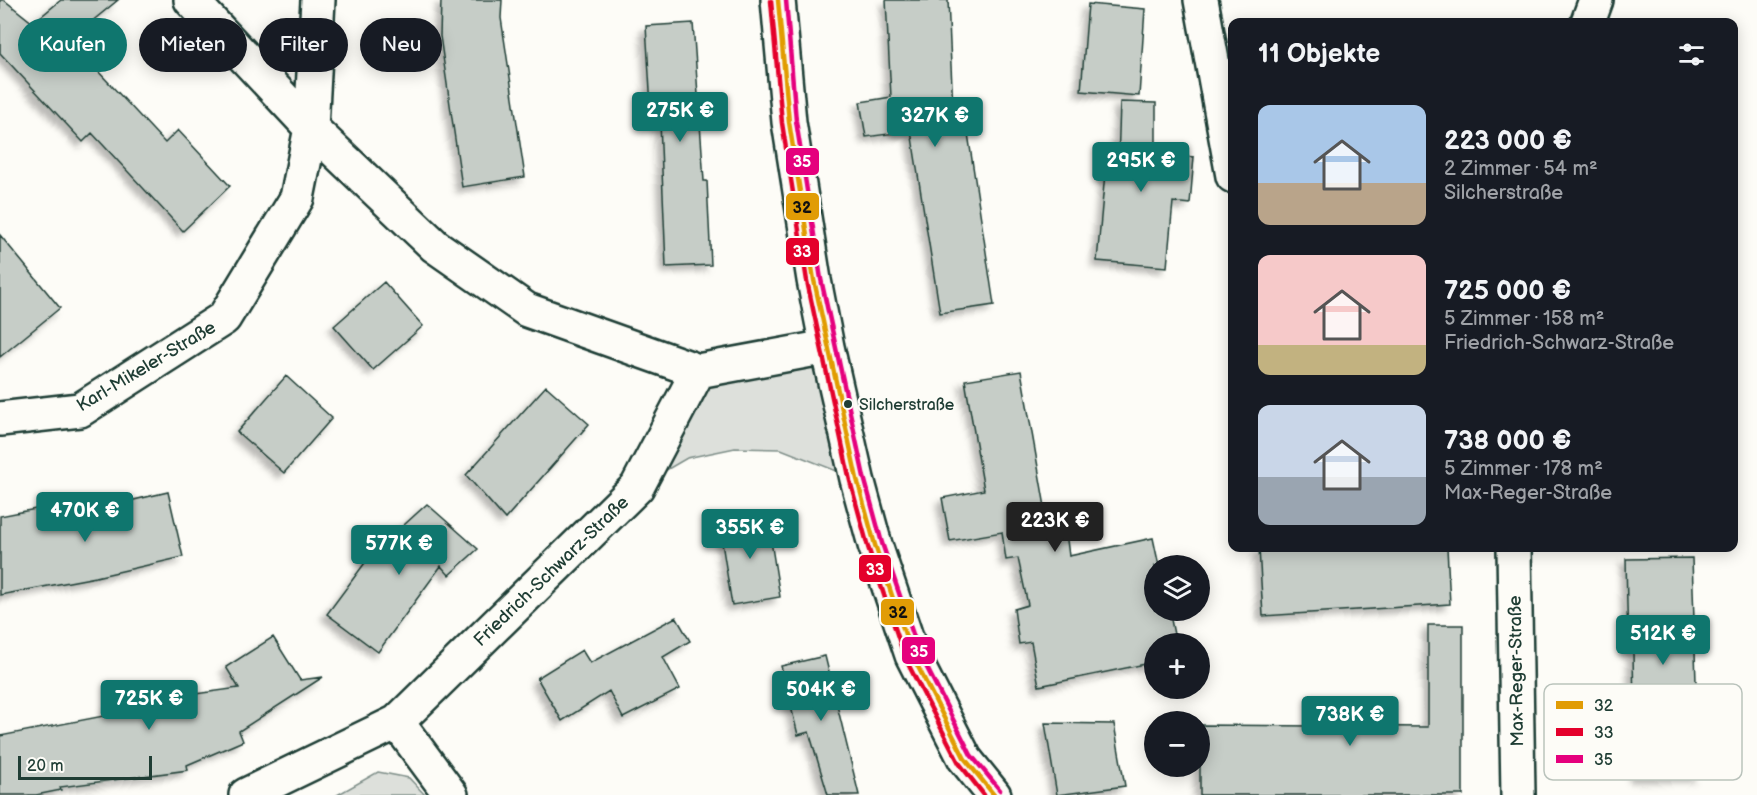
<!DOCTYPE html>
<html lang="de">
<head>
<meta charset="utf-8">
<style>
  body { margin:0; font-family:"Balsamiq Sans",sans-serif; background:#20242c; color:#f1f3f6; height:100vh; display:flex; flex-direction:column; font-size:22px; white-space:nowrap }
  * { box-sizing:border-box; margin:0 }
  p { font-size:20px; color:#9ea1a6 }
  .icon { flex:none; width:33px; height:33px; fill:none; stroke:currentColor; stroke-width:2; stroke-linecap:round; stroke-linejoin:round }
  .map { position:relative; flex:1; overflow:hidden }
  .details { position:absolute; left:1228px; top:18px; width:510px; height:534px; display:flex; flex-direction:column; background:#171b24; border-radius:12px; box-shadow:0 3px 15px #0003 }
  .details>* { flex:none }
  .hud { position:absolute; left:18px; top:18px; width:570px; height:54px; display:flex; gap:12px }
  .buttons { position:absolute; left:1144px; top:555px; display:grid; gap:12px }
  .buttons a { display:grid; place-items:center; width:66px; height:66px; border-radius:50%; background:#171b24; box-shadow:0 3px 15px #0003; font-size:30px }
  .scale { position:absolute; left:18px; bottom:15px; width:134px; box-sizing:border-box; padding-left:6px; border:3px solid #1f3d34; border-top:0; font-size:16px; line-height:21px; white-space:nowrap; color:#1f3d34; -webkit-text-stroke:4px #fdfcf7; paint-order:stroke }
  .price { position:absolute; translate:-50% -51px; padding:0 14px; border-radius:6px; background:#0f766e; color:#fff; font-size:20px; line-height:39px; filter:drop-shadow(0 2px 3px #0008) }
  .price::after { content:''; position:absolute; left:50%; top:36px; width:18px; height:14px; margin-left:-9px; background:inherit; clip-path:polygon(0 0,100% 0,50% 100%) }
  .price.current { background:#222; color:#fff }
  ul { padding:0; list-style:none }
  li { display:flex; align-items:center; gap:18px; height:150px; padding:0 30px }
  li span { display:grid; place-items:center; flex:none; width:168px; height:120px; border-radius:12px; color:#555 }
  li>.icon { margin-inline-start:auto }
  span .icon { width:72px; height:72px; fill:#fffc; stroke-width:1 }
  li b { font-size:26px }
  h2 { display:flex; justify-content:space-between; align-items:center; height:72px; padding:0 30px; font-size:26px }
  .chip { padding:0 21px; border-radius:27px; background:#171b24; box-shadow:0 3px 15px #0003; font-size:21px; line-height:54px }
  .chip.current { background:#0f766e; color:#fff }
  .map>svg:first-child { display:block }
  .green { fill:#dde0db; stroke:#7e8e88; stroke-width:1.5 }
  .building { fill:#c6cdc7; stroke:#1f3d34; stroke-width:1.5; filter:url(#shadow) }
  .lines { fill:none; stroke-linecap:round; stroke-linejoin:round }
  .minor-casing { stroke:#1f3d34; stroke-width:38 }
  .minor { stroke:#fdfcf7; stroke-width:33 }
  .bus-1-casing { stroke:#fdfcf7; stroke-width:9 }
  .bus-2-casing { stroke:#fdfcf7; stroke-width:9 }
  .bus-3-casing { stroke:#fdfcf7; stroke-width:9 }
  .bus-1 { stroke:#e19c05; stroke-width:4.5 }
  .bus-2 { stroke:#e4002b; stroke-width:4.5 }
  .bus-3 { stroke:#e5007d; stroke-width:4.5 }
  .bus-dot { fill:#1f3d34; stroke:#fdfcf7; stroke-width:2 }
  .labels { text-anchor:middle; stroke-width:4.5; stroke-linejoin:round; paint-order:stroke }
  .bus-label { font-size:16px; fill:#1f3d34; stroke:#fdfcf7; text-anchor:start }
  .street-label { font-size:18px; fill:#1f3d34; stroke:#fdfcf7 }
  .key { fill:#fdfcf7; stroke:#bac3bc; stroke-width:1.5 }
  .key-label { font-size:16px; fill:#1f3d34 }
  .line-badge { stroke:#fdfcf7; stroke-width:2 }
  .badge-label { font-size:16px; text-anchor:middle; font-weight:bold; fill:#fff }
  .pale-badge-label { font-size:16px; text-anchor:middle; font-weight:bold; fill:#111 }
</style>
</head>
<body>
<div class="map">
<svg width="1757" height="795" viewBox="0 0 1757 795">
  <defs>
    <filter id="shadow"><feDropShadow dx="-5.5" dy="5.5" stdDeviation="3" flood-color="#0004"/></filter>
  </defs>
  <rect width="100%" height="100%" fill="#fdfcf7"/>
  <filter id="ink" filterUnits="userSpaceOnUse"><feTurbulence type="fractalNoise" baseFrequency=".0167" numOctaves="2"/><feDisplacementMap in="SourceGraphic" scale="12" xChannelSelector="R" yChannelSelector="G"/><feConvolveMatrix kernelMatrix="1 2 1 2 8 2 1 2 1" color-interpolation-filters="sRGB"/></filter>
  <g filter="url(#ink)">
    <path class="green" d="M817,357L857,479L781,449L735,448L687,458L637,487L706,379Z
      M378,772L409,778L425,795H337Z"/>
    <path class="building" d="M0,0H4L33,23L61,0H118L69,40L165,143L178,130L230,186L183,231L92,133L83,142L0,53Z
      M441,0H502L501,18L525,177L462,187L440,36Z
      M886,0H948L953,109L964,107L994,305L940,313L911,131L866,137L860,102L891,97Z
      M1088,4L1145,9L1139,96L1081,91Z
      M693,23L704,181H707L711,265L666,267L660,122L652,123L646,26Z
      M1120,102L1156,103V154L1194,157L1190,204L1173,202L1167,267L1097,261L1106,162L1118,163Z
      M0,235L60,308L0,357Z
      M384,282L423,326L373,370L334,326Z
      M1021,371L1050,535L1066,532L1069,556L1153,538L1159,566H1155V610H1169L1176,644H1155V662L1039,686L1031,642L1019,644L1014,609L1028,605L1018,558L1006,560L1002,532L950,541L942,498L984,490L965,380Z
      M286,376L332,418L284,473L237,432Z
      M546,386L589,424L505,519L466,475Z
      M168,492L183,557L96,577L0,595V516L46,507L48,520Z
      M427,504L478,549L449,575L441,566L378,652L327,614L370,556Z
      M767,516L780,597L732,605L719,524Z
      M1259,548H1447L1450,604L1263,616Z
      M1692,558L1699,776H1635L1633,651H1628L1626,559Z
      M676,617L690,641L663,657L680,689L623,718L609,691L562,721L537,678L582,650L590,663Z
      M1428,625H1463V795H1200V725L1428,727Z
      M273,637L300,680L323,677L239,731L243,741L187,765L188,770L60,787L61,790L36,795H0V736L109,715L108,706L239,688L226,667Z
      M825,656L859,795H828L809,732L798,735L781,666Z
      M1045,723L1114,724L1125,786L1057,795Z"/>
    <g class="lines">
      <defs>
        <path id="minor" d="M191,0L311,128L435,246L527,310L698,371
          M778,0L789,122L814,280L827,347L857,479L875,545L912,655L965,759L994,795
          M1201,0L1233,176
          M1588,22L1596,0
          M0,419L80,410L224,318L297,198L311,128L318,0
          M1514,548L1518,795
          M397,722L451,795
          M246,795L397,722L637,487L698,371L827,347"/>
      </defs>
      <use href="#minor" class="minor-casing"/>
      <use href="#minor" class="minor"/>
      <defs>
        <path id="bus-1" d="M778,0L789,122L814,280L857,479L875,545L912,655L965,759L994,795"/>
        <path id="bus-2" d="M771,1L782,123L807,281L850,481L868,547L905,658L959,763L984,795"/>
        <path id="bus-3" d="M786,0L796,121L821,279L864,477L882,543L919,652L971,755L1000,790"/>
      </defs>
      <use href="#bus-1" class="bus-1-casing"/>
      <use href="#bus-2" class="bus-2-casing"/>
      <use href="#bus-3" class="bus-3-casing"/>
      <use href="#bus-1" class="bus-1"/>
      <use href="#bus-2" class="bus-2"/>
      <use href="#bus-3" class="bus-3"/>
    </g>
  </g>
  <circle class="bus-dot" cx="848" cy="404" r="5"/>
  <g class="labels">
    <g class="bus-label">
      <text x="859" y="410">Silcherstraße</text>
    </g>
    <g class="street-label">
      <text transform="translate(146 366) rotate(-31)" y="6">Karl-Mikeler-Straße</text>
      <text transform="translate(551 571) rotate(-44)" y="6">Friedrich-Schwarz-Straße</text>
      <text transform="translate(1516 671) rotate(-91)" y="6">Max-Reger-Straße</text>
    </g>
  </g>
  <rect x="1544" y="684" width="198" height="96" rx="9" class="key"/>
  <rect x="1556" y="701" width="27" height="8" fill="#e19c05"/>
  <rect x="1556" y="728" width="27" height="8" fill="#e4002b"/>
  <rect x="1556" y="755" width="27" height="8" fill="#e5007d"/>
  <g class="key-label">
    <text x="1594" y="711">32</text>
    <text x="1594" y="738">33</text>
    <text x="1594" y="765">35</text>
  </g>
  <g class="line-badge">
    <rect x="785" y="147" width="35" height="29" rx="6" fill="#e5007d"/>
    <rect x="785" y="192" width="35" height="29" rx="6" fill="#e19c05"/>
    <rect x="785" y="237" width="35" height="29" rx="6" fill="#e4002b"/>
    <rect x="858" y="554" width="34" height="29" rx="6" fill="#e4002b"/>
    <rect x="880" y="598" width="35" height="28" rx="6" fill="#e19c05"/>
    <rect x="901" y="636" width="35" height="29" rx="6" fill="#e5007d"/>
  </g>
  <g class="badge-label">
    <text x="802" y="167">35</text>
    <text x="802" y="257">33</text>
    <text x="875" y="575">33</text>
    <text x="919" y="657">35</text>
  </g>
  <g class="pale-badge-label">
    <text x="802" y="213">32</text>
    <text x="898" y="618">32</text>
  </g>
</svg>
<div class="buttons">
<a><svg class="icon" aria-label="layers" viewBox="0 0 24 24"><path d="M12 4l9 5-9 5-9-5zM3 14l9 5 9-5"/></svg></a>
<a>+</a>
<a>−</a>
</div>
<div class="scale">20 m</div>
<b class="price" style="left:680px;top:143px">275K €</b>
<b class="price" style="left:935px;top:148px">327K €</b>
<b class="price" style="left:1141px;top:193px">295K €</b>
<b class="price" style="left:85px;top:543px">470K €</b>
<b class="price current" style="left:1055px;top:553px">223K €</b>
<b class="price" style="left:750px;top:560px">355K €</b>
<b class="price" style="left:399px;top:576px">577K €</b>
<b class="price" style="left:1663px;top:666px">512K €</b>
<b class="price" style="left:821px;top:722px">504K €</b>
<b class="price" style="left:149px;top:731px">725K €</b>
<b class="price" style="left:1350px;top:747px">738K €</b>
<div class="hud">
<a class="chip current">Kaufen</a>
<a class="chip">Mieten</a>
<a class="chip">Filter</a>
<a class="chip">Neu</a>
</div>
<section class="details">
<h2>11 Objekte<svg class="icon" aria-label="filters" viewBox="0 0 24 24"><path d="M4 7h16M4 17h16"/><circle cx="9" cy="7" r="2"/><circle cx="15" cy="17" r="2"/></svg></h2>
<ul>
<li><span style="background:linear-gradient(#a9c7e8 65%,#b9a48a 0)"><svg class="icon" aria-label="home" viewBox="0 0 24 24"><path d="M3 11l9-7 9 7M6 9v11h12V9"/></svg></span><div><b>223 000 €</b><p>2 Zimmer · 54 m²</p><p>Silcherstraße</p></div></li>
<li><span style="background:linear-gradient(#f6c9c9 75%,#c2b280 0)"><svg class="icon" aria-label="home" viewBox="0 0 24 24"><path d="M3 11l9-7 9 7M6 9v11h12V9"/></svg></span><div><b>725 000 €</b><p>5 Zimmer · 158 m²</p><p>Friedrich-Schwarz-Straße</p></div></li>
<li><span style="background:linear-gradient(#c9d6e8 60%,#9aa5b1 0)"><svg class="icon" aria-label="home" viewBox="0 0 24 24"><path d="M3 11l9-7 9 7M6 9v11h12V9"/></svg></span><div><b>738 000 €</b><p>5 Zimmer · 178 m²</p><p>Max-Reger-Straße</p></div></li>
</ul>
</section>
</div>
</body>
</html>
